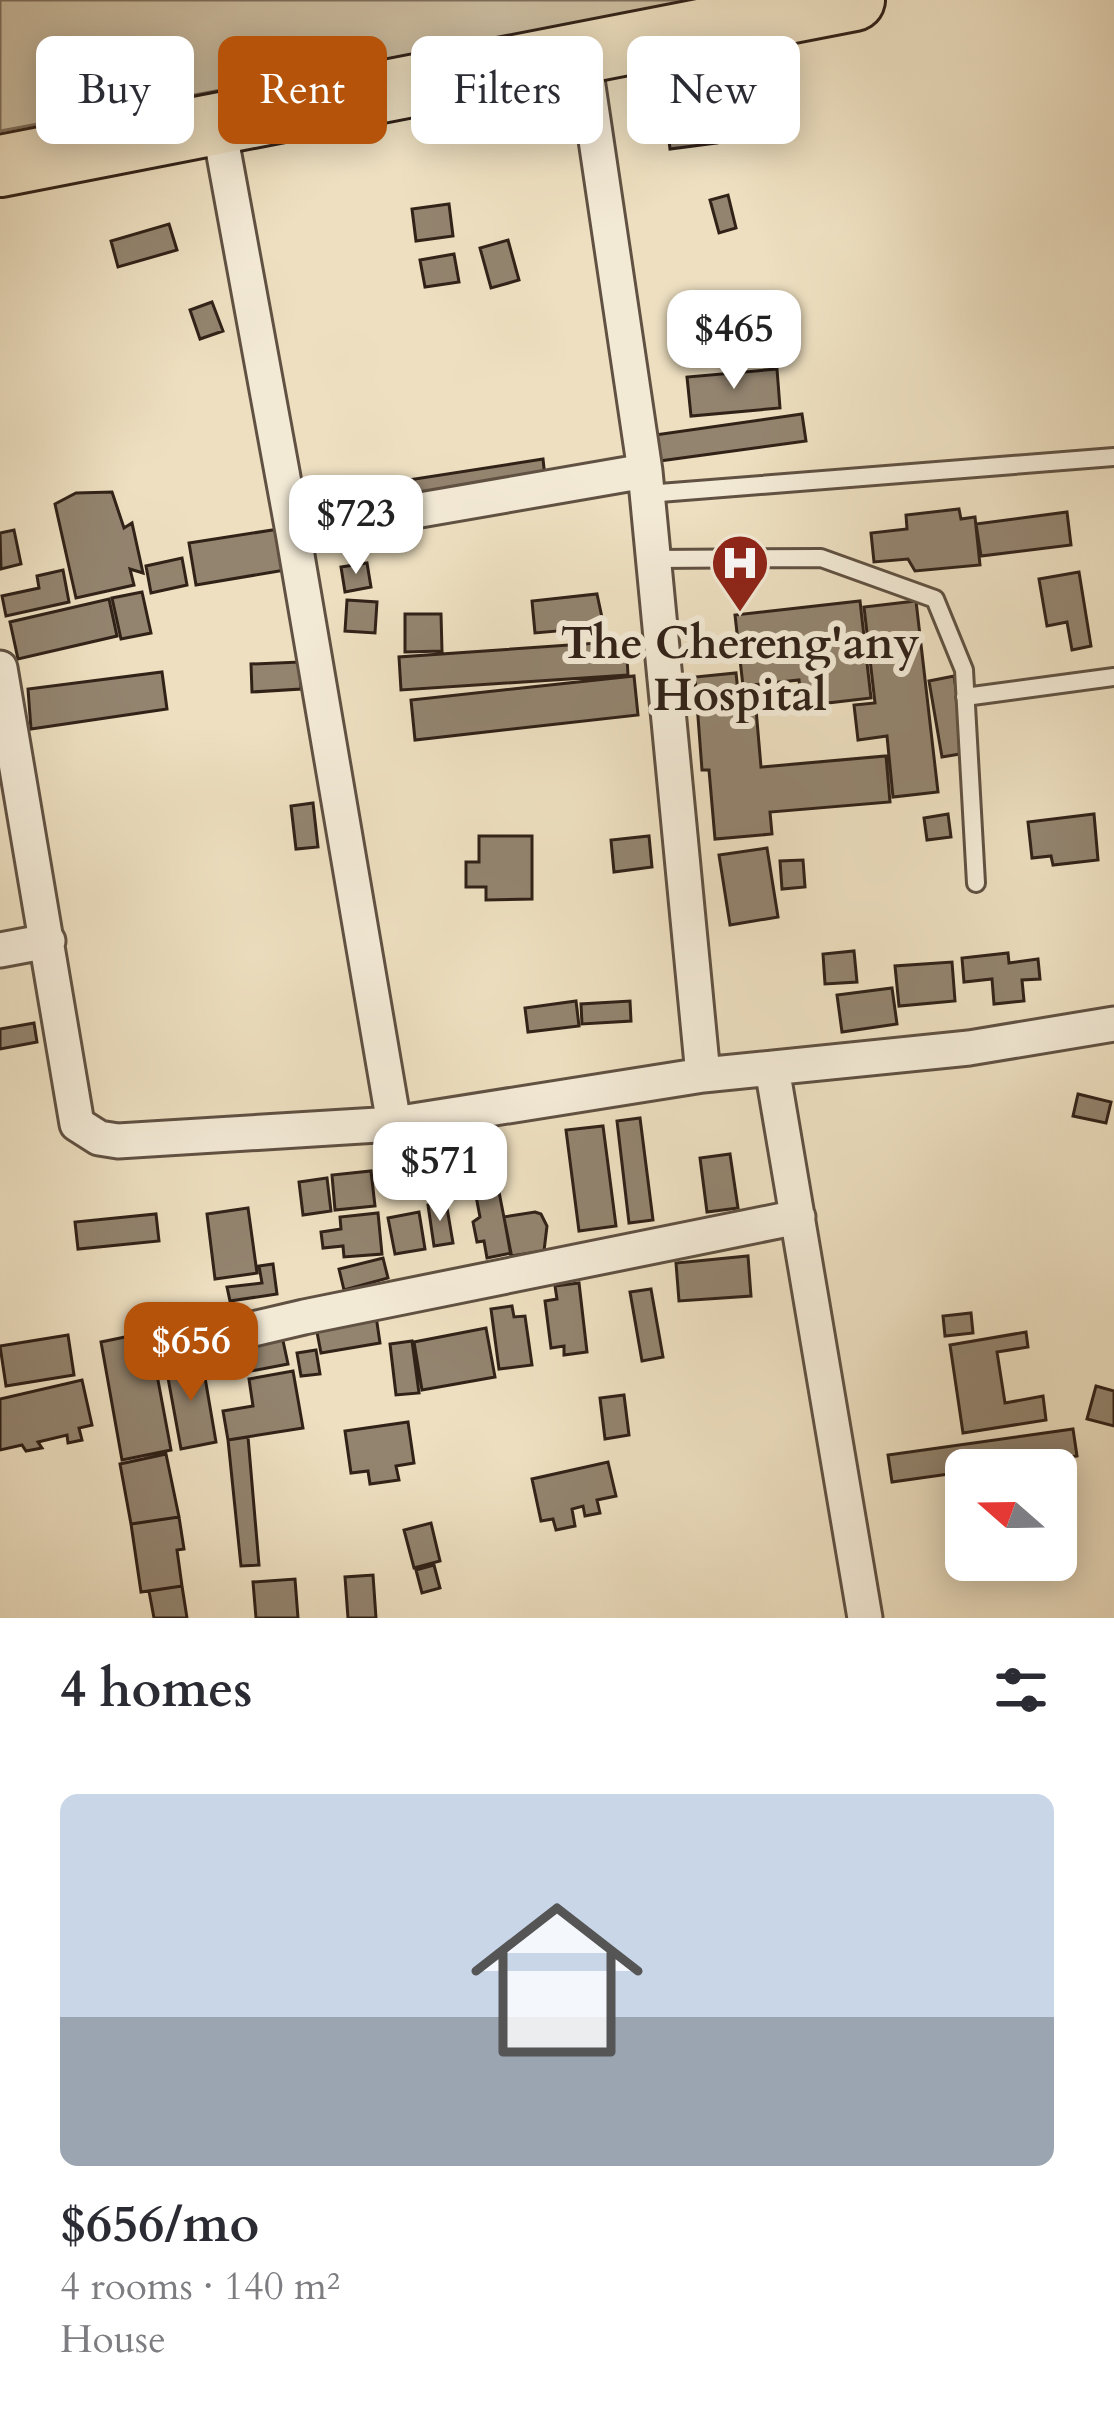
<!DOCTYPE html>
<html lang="en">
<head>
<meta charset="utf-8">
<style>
  body { margin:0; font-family:Cardo,serif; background:#f2f2f3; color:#2b2b33; height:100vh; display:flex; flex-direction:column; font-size:45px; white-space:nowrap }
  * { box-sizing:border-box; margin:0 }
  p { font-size:39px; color:#7c7c81 }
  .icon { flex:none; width:66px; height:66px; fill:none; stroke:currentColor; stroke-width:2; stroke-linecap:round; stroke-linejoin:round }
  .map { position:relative; height:1618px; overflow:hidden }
  .drawer { display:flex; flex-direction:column; background:#fff; flex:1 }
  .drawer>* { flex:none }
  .top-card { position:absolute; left:36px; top:36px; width:1044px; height:108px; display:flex; gap:24px }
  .needle { width:78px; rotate:290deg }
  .buttons { position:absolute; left:945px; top:1449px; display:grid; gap:24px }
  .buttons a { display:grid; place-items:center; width:132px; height:132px; border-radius:18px; background:#fff; box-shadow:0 6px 30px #0003; font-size:60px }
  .price { position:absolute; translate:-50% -102px; padding:0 27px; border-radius:24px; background:#fff; color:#222; font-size:39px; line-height:78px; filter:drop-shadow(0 3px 6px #0008) }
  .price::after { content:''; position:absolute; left:50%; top:72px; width:36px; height:27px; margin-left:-18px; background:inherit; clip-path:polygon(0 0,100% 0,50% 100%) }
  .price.current { background:#b45309; color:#fff }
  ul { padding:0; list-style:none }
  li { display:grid; align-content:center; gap:24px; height:636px; padding:0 60px }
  li span { display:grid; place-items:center; height:372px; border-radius:18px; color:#555 }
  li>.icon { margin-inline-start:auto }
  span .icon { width:216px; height:216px; fill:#fffc; stroke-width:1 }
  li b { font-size:51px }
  h2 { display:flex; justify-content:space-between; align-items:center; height:144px; padding:0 60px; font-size:51px }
  .tag { padding:0 42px; border-radius:18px; background:#fff; box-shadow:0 6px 30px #0003; font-size:42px; line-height:108px }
  .tag.current { background:#b45309; color:#fff }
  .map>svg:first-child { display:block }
  .green { fill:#cdbfa3; stroke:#7f705e; stroke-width:3 }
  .building { fill:#93846f; stroke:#312218; stroke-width:3 }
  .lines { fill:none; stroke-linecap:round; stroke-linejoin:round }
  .lane-casing { stroke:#605142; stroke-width:22 }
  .street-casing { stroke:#605142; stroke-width:39 }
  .highway-casing { stroke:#312218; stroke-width:66 }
  .lane { stroke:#f3ead6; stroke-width:16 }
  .street { stroke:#f3ead6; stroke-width:33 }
  .highway { stroke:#eddfc0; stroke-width:60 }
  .labels { text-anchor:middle; stroke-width:12; stroke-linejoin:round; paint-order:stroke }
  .poi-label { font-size:45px; font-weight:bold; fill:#312218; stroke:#f3ead6 }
</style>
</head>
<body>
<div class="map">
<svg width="1114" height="1618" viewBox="0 0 1114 1618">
  <rect width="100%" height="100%" fill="#eddfc0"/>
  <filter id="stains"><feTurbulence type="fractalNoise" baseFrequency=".00167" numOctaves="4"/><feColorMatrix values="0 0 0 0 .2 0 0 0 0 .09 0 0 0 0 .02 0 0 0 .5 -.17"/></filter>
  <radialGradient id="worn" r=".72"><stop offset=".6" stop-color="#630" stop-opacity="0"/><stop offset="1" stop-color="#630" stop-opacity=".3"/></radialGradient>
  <path class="green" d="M0,0H705L0,131Z"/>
  <path class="building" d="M714,118L717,143L670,149L667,124Z
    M728,195L736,228L719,233L710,200Z
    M449,204L453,236L416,241L412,209Z
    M169,224L177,250L118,267L111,241Z
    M508,240L519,280L491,288L480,248Z
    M454,254L459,282L425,287L420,260Z
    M212,302L223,331L200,339L190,310Z
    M777,369L780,408L691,416L687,377Z
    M802,414L806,441L652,462L648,436Z
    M543,459L545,477L360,515L357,488Z
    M112,492L124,528L132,523L143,573L130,569L134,585L76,598L55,504L76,493Z
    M959,509L961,519L975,517L980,565L915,571L908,559L874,562L871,533L907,529L906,515Z
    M1067,512L1071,545L981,556L976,524Z
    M279,529L285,570L196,585L189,543Z
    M14,530L21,564L1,569L0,533Z
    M182,558L187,585L151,593L146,566Z
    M367,563L371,587L345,592L341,567Z
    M63,570L69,602L6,616L2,596L39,588L37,576Z
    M1079,572L1091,646L1072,650L1067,622L1047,626L1039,579Z
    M142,592L151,633L121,639L112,598Z
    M597,594L604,627L535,633L532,601Z
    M109,599L117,636L18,659L10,622Z
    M347,600L377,602L375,633L345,631Z
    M860,601L871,698L802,706L799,680L743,686L735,615Z
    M916,601L938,792L893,797L887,736L858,740L854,705L875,703L864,607Z
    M405,614H441L442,651L405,652Z
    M626,641L628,675L401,690L399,657Z
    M300,662L301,689L252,692L251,664Z
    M162,672L167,709L31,729L28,689Z
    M736,673L740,710L756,709L761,767L886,756L890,802L770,812L772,834L715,839L709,770H702L695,677Z
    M634,676L638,715L415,740L411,700Z
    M954,676L966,753L942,757L929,681Z
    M313,803L318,847L296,849L291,806Z
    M948,814L951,837L927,840L924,818Z
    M1094,814L1098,860L1053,865L1051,856L1032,858L1028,822Z
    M479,836H532V899L486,900V887H466V862H479Z
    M649,836L652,867L614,872L611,840Z
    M767,848L778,917L730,925L719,855Z
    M803,860L805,887L782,889L780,861Z
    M854,951L857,982L825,984L823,954Z
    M1008,953L1009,963L1038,959L1040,979L1022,980L1024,1001L994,1004L992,979L964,982L962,958Z
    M952,962L955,1001L899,1006L895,966Z
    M892,988L897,1024L842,1032L837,995Z
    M576,1001L579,1026L528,1032L525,1008Z
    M630,1001L631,1021L582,1024L581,1004Z
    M34,1023L37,1042L0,1049V1029Z
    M1078,1094L1111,1102L1106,1123L1073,1116Z
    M640,1118L653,1220L629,1223L617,1121Z
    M603,1126L616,1226L579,1231L566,1130Z
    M730,1154L738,1208L707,1212L700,1158Z
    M371,1171L375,1206L335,1210L332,1175Z
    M327,1178L331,1211L303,1215L299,1182Z
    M499,1192L511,1253L487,1258L484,1241L477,1242L473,1222L480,1217L476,1196Z
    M446,1202L453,1243L434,1246L428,1205Z
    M248,1208L257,1273L215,1279L207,1214Z
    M419,1212L425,1249L395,1254L388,1218Z
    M535,1212L541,1214L547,1226L544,1251L511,1256L504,1217Z
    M378,1213L382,1254L344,1257L343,1246L323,1248L321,1232L341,1229L340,1217Z
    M156,1214L159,1241L78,1249L75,1222Z
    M748,1256L751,1296L679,1301L676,1263Z
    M383,1258L388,1278L344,1290L339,1269Z
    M273,1264L277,1294L230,1301L227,1287L262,1283L259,1266Z
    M579,1283L587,1352L564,1355V1346L551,1348L545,1301L557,1299L555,1286Z
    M651,1289L663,1357L642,1361L630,1292Z
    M512,1306L514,1317L525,1316L532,1365L499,1369L491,1309Z
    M971,1313L973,1333L945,1336L943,1316Z
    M376,1316L380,1343L321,1353L316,1327Z
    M486,1328L495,1377L422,1390L414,1342Z
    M149,1332L171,1450L122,1460L101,1342Z
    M1026,1332L1028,1347L997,1352L1005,1403L1043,1396L1046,1420L963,1433L950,1345Z
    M68,1335L74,1375L6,1386L0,1346Z
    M282,1336L288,1364L246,1372L244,1358L225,1362L222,1348Z
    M412,1341L419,1393L396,1395L390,1344Z
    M316,1350L320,1374L301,1376L297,1353Z
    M202,1360L216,1442L181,1449L166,1367Z
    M293,1371L303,1428L228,1440L223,1411L253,1406L249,1379Z
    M82,1380L92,1425L79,1428L82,1440L68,1443L67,1435L38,1442L42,1448L26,1451L22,1445L0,1450V1399Z
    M1096,1386L1114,1391V1426L1087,1419Z
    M624,1395L629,1435L605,1439L600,1398Z
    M408,1422L414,1463L396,1466L399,1480L370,1484L368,1471L351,1473L345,1431Z
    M1073,1429L1077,1456L892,1482L888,1455Z
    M248,1437L259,1565L241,1566L228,1440Z
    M166,1454L179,1517L131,1524L120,1464Z
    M608,1462L616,1496L597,1500L600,1513L585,1516L583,1506L572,1509L575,1526L556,1530L553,1519L541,1521L532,1479Z
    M179,1517L184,1549L177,1550L182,1586L141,1592L131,1524Z
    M431,1523L440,1561L414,1568L404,1530Z
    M434,1565L440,1588L422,1593L416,1570Z
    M373,1575L376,1618H348L345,1577Z
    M295,1579L298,1618H256L253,1582Z
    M182,1586L187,1618H154L149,1591Z"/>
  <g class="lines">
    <defs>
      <path id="lane" d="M647,494L1114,457
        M653,559L821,558L935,599L964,670L976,883
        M965,697L1114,677"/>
      <path id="street" d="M583,52L645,471L703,1075
        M218,122L293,532L394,1124
        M293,532L645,471
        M0,668L77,1124L99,1138L118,1141L394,1124L703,1075L969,1048L1114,1024
        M0,950L48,941
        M772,1068L865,1618
        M164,1350L304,1317L798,1217"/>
      <path id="highway" d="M0,166L854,0"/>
    </defs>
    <use href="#lane" class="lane-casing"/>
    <use href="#street" class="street-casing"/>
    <use href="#highway" class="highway-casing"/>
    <use href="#lane" class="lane"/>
    <use href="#street" class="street"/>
    <use href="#highway" class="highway"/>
  </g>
  <defs>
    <symbol id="hospital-pin" viewBox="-11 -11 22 30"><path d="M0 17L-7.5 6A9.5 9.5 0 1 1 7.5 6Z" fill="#8f2418" stroke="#f3ead6"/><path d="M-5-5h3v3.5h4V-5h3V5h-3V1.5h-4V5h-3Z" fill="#fff"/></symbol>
  </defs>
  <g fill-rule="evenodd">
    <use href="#hospital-pin" x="707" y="530" width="66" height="90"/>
  </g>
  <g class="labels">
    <g class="poi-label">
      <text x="740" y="658">The Chereng'any<tspan x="740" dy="52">Hospital</tspan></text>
    </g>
  </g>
  <rect width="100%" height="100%" filter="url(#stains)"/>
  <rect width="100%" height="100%" fill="url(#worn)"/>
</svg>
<div class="buttons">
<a><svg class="needle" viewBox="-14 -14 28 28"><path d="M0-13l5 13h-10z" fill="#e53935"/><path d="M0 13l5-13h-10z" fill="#7c7c81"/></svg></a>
</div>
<b class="price" style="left:734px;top:392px">$465</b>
<b class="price" style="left:356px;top:577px">$723</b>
<b class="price" style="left:440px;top:1224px">$571</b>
<b class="price current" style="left:191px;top:1404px">$656</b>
<div class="top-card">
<a class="tag">Buy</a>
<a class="tag current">Rent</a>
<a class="tag">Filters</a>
<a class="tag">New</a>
</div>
</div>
<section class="drawer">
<h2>4 homes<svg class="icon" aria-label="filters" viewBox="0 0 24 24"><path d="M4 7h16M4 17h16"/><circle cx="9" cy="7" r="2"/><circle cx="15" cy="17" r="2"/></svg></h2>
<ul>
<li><span style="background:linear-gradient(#c9d6e8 60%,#9aa5b1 0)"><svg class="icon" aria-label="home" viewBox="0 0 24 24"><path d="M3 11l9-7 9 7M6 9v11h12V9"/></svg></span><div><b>$656/mo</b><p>4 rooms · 140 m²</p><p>House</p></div></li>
</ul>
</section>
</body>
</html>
